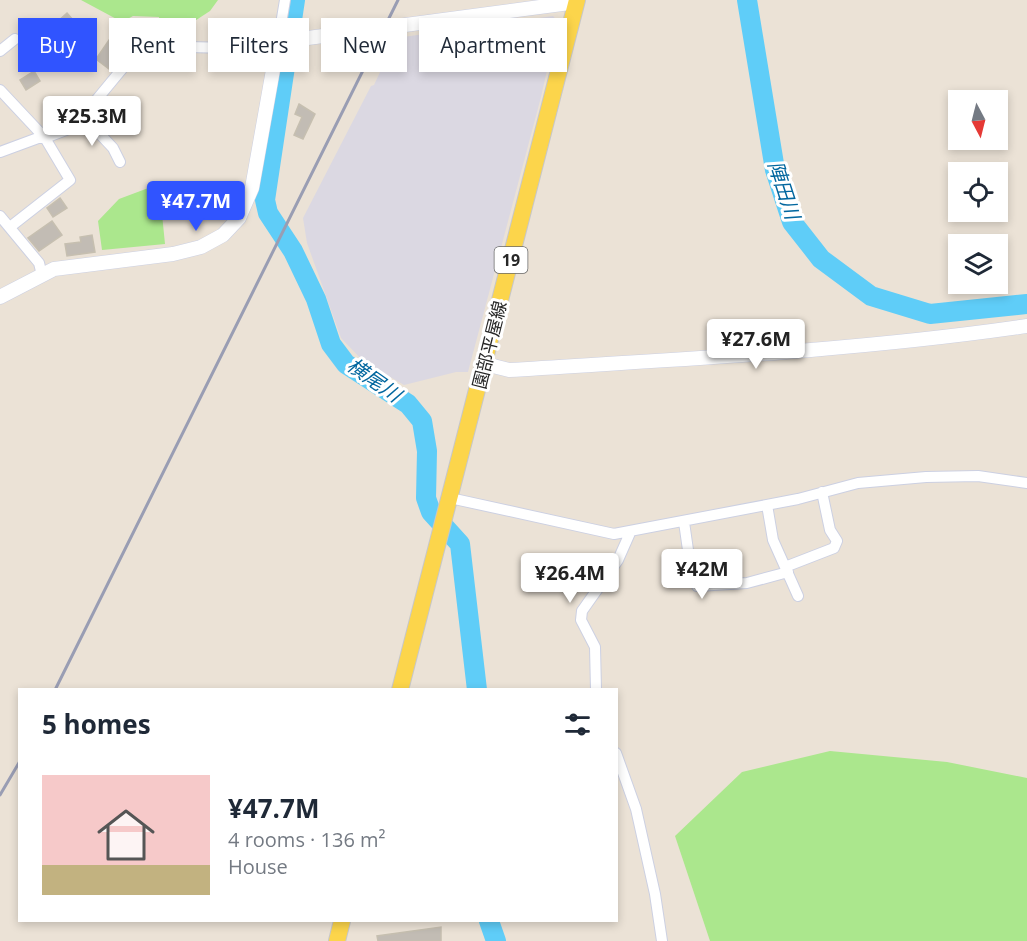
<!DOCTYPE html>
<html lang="en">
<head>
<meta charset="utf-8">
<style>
  body { margin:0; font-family:"Open Sans","Noto Sans JP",sans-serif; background:#f2f2f3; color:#1f2937; height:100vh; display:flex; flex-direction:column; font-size:22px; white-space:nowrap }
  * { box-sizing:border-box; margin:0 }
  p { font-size:20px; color:#747a83 }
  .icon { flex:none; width:33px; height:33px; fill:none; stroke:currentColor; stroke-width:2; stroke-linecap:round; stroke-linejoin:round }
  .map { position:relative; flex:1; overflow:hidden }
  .details { position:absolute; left:18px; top:688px; width:600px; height:234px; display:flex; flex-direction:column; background:#fff; border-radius:0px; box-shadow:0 3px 9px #0003 }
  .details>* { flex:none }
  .top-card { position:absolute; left:18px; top:18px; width:600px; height:54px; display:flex; gap:12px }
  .needle { width:39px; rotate:173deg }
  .buttons { position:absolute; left:948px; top:90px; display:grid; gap:12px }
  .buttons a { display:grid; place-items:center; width:60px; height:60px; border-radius:0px; background:#fff; box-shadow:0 3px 9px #0003; font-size:30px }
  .price { position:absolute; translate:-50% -51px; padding:0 14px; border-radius:6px; background:#fff; color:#222; font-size:20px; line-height:39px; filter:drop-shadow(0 2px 3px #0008) }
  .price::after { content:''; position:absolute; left:50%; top:36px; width:18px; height:14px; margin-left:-9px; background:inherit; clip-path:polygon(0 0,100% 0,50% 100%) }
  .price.active { background:#3054ff; color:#fff }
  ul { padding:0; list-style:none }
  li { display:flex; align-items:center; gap:18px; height:150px; padding:0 24px }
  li+li { border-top:2px solid #e0e1e3 }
  li span { display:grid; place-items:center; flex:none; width:168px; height:120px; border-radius:0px; color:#555 }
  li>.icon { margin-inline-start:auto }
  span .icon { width:72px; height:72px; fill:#fffc; stroke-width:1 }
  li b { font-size:26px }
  h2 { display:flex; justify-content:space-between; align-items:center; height:72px; padding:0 24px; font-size:26px }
  .tag { padding:0 21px; border-radius:0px; background:#fff; box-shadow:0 3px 9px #0003; font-size:21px; line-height:54px }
  .tag.active { background:#3054ff; color:#fff }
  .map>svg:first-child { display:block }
  .industrial { fill:#dbd8e2 }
  .green { fill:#abe78d }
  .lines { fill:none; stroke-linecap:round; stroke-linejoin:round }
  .river { stroke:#5fcdf8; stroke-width:20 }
  .building { fill:#c2bcb4; stroke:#c6bfb0; stroke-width:1.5 }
  .minor-casing { stroke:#ccd0e2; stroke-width:12 }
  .tertiary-casing { stroke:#ccd0e2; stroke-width:15 }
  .primary-casing { stroke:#c7c7c7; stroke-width:18 }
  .minor { stroke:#fff; stroke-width:10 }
  .tertiary { stroke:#fff; stroke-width:14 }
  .primary { stroke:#fcd54b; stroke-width:16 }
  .rail { stroke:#999db3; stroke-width:3 }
  .labels { text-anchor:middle; stroke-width:6; stroke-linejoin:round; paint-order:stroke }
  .shield { fill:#fff; stroke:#686868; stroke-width:1.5 }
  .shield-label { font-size:16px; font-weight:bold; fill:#272727 }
  .street-label { font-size:18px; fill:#272727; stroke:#fff }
  .water-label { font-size:20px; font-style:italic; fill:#02679f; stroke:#fff }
</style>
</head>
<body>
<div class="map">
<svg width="1027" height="941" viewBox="0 0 1027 941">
  <rect width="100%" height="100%" fill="#ebe2d6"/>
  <path class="industrial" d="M553,16L558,21L541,97L468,372H456L404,385L363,361L341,338L307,243L303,218L371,86L374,85L396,38Z"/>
  <path class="green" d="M81,0H218L210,11L167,39L163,38L158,26L159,17L133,16L122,22Z
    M159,184L165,244L102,250L98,221L119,199Z
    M830,751L947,762L1027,778V941H710L675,836L742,772Z"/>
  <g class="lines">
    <path class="river" d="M295,0L265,200L268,213L293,251L316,299L331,344L346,364L408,404L422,421L427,451L426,498L431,512L460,544L477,690
      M747,0L775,170L792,222L821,259L871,296L930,314L1027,304
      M489,921L496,941"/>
  </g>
  <path class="building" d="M67,13L79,27L60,44L48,30Z
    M109,40L123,50L109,69L96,59Z
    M34,71L40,81L26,90L20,80Z
    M299,104L315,114L303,139L294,135L302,117L295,114Z
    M60,198L67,208L53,217L47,208Z
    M52,221L62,235L39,251L28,238Z
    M92,235L95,252L67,256L65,244L81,242L80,237Z
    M441,927V941H378L377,936Z"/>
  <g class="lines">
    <defs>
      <path id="minor" d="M0,51L15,39
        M0,90L45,138L70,180L10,227
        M84,117L113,148L120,162
        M0,152L38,138H45L74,127L141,46L232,48L278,42L285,0
        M0,216L39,263L42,275
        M450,498L614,534L798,499L858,483L926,477L978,476L1027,483
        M767,505L773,540L798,596
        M684,522L690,564L697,586L747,583L788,572
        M785,567L834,548L837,541L830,530L822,492
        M596,690L595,647L581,620L582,611L618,560L630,533
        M616,753L636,809L655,894L662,941"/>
      <path id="tertiary" d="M0,297L54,269L173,254L201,247L223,235L239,218L252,188L278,42L577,2
        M485,364L509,370C682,359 856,351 1027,326"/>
      <path id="primary" d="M400,690L577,0
        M337,941L342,921"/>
    </defs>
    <use href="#minor" class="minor-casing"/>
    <use href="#tertiary" class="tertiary-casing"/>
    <use href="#primary" class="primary-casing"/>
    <use href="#minor" class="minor"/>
    <use href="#tertiary" class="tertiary"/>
    <use href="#primary" class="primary"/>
    <path class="rail" d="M55,690L398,0
      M0,795L20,761"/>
  </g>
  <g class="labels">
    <rect class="shield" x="494.5" y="247" width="33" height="26" rx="4.5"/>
    <g class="shield-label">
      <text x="511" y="266">19</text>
    </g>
    <g class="street-label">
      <text transform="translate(490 345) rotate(-76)" y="6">園部平屋線</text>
    </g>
    <g class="water-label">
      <text transform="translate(784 190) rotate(72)" y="7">陣田川</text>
      <text transform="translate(374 380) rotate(35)" y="7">横尾川</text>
    </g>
  </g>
</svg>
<div class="buttons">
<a><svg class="needle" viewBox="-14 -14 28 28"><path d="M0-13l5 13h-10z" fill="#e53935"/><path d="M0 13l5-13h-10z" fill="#747a83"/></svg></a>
<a><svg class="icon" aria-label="locate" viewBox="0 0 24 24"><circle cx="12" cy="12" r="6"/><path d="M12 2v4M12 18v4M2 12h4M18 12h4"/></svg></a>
<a><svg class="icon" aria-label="layers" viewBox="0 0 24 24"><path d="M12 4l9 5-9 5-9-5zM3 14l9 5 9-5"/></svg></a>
</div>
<b class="price" style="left:92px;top:147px">¥25.3M</b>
<b class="price active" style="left:196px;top:232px">¥47.7M</b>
<b class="price" style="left:756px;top:370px">¥27.6M</b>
<b class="price" style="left:702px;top:600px">¥42M</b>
<b class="price" style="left:570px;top:604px">¥26.4M</b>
<div class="top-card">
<a class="tag active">Buy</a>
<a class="tag">Rent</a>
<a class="tag">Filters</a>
<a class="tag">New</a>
<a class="tag">Apartment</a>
</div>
<section class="details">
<h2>5 homes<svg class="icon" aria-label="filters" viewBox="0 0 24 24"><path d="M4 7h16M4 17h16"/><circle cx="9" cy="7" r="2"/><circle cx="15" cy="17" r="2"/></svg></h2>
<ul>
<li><span style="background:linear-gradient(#f6c9c9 75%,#c2b280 0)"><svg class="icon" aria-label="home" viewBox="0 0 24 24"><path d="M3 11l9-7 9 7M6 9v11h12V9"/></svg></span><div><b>¥47.7M</b><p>4 rooms · 136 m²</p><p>House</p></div></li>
</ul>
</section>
</div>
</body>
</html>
